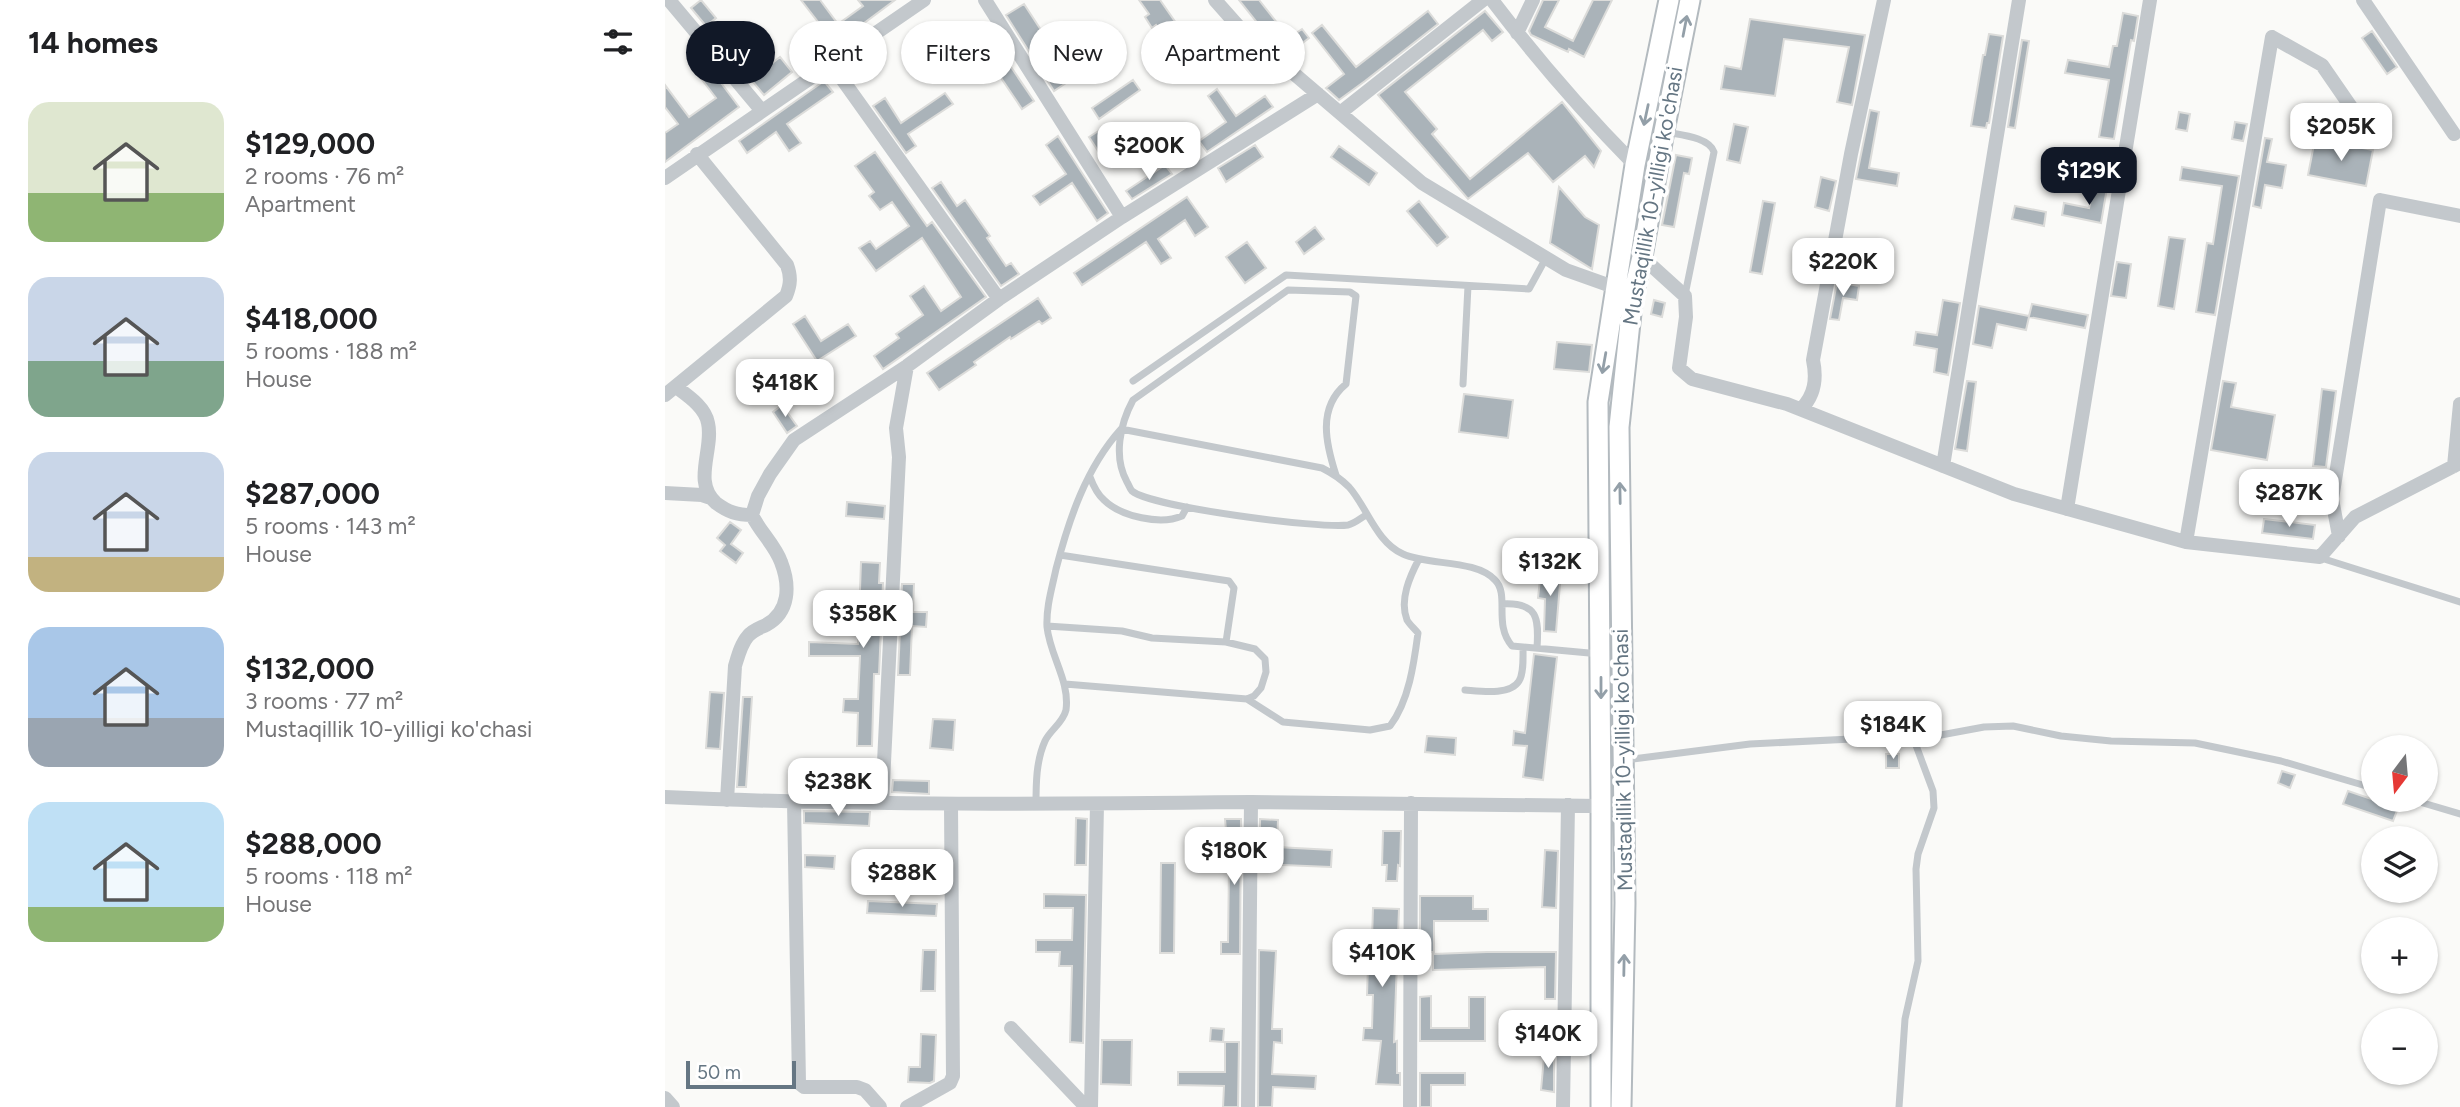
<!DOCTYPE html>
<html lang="en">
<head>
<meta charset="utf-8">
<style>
  body { margin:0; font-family:Figtree,sans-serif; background:#f2f2f2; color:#202124; height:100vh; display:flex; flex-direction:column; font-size:26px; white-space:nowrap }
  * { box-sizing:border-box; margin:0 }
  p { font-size:23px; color:#757577 }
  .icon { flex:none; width:38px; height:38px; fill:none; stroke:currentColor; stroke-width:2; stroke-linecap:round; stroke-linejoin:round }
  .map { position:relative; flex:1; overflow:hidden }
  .details { display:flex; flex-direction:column; background:#fff; width:665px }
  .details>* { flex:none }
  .banner { position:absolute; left:21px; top:21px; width:665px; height:63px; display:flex; gap:14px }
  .needle { width:46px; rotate:196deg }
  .tools { position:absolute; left:1696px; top:735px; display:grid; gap:14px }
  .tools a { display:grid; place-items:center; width:77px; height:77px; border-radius:50%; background:#fff; box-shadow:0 2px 5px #0004; font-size:35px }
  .scale { position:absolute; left:21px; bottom:18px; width:110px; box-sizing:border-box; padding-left:7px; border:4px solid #657683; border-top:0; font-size:19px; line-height:24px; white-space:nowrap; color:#657683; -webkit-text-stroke:5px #fff; paint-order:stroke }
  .price { position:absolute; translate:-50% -60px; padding:0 16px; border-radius:14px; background:#fff; color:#222; font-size:23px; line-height:46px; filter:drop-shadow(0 2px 4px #0008) }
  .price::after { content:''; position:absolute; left:50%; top:42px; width:21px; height:16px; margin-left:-10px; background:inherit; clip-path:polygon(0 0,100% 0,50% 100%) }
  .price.current { background:#111827; color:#fff }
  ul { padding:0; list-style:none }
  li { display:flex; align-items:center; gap:21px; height:175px; padding:0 28px }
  li span { display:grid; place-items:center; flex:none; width:196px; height:140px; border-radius:21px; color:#555 }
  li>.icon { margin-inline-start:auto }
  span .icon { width:84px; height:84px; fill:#fffc; stroke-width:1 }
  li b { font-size:30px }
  h2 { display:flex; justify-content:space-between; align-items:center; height:84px; padding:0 28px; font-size:30px }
  .chip { padding:0 24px; border-radius:32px; background:#fff; box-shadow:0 2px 5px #0004; font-size:24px; line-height:63px }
  .chip.current { background:#111827; color:#fff }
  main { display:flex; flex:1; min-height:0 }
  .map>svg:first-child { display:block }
  .building { fill:#aab3b9; stroke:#dcdcda; stroke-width:2 }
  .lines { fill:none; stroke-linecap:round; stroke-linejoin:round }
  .secondary-casing { stroke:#b3babf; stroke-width:23 }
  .lane { stroke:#c3c8cc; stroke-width:7 }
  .street { stroke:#c3c8cc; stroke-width:14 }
  .secondary { stroke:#fff; stroke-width:19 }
  .oneway { stroke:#939fa8 }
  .labels { text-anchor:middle; stroke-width:7; stroke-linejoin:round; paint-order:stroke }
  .street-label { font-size:21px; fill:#657683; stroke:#fff }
</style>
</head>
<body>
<main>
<section class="details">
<h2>14 homes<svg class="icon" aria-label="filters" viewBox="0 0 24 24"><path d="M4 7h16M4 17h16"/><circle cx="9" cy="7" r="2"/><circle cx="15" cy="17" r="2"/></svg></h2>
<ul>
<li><span style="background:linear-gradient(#dfe7d0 65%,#8fb573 0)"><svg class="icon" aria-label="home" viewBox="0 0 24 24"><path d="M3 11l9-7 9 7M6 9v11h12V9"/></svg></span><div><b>$129,000</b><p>2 rooms · 76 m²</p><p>Apartment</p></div></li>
<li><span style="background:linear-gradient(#c9d6e8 60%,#7fa58c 0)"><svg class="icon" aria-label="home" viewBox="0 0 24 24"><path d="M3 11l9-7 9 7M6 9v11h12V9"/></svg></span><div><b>$418,000</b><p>5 rooms · 188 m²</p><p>House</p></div></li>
<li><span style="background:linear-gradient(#c9d6e8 75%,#c2b280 0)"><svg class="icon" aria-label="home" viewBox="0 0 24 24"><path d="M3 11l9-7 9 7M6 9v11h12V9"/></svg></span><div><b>$287,000</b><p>5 rooms · 143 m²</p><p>House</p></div></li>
<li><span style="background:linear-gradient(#a9c7e8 65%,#9aa5b1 0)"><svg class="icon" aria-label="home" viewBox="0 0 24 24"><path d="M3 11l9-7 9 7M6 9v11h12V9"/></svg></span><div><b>$132,000</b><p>3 rooms · 77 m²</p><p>Mustaqillik 10-yilligi ko'chasi</p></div></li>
<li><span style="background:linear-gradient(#bfe0f5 75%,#8fb573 0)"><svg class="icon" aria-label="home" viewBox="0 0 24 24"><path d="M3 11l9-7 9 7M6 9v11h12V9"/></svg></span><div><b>$288,000</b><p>5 rooms · 118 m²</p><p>House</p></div></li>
</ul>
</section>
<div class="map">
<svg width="1795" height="1107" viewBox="0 0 1795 1107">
  <rect width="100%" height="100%" fill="#fafaf8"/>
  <path class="building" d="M36,0L51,18L41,26L26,8Z
    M136,0H155L173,24L198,6L193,0H230L167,47L157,33L160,31Z
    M474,0H495L532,53L514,65L506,54L509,51L491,25L487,28L480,17L484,14Z
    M574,0H594L624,38L637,29L644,38L622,55L610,45Z
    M878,0H894L880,27L908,41L928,0H947L919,57L904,49L903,52L866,35L864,31Z
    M359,4L391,53L384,57L401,83L389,91L341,15Z
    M763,11L773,24L700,81L674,100L661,88L679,74L647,33L657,25L691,67Z
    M820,11L838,32L827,41L818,30L740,92L772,129L767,134L805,179L897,102L936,151L929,167L920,156L888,182L863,153L803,199L713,95Z
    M1458,13L1473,16L1469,41L1466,40L1449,139L1434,137L1444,80L1400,73L1403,60L1444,67L1448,46H1452Z
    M1085,19L1200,35L1187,105L1172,102L1184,47L1119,39L1110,96L1056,89L1060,66L1076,69Z
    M1707,31L1732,67L1722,74L1697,38Z
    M1324,34L1338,36L1324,123H1322L1321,128L1306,126L1318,55H1320Z
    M67,37L96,72L115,57L127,72L99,95L57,45Z
    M1357,40L1364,41L1350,128L1343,127Z
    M39,60L74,107L0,162V133L13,124L0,107V85L24,117L51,98L28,68Z
    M344,64L369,101L357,109L332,72Z
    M468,80L475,90L434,119L427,108Z
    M159,81L168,92L122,124L136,143L124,151L111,132L82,153L74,141Z
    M552,89L571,116L600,96L608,107L542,152L534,141L561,122L543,96Z
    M280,93L288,104L243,134L251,146L241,153L208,106L220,98L236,123Z
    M1205,110L1214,112L1204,168L1234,173L1232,186L1191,179Z
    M1514,112L1525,114L1522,131L1511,129Z
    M1570,122L1582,124L1578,141L1567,139Z
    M1069,124L1083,127L1075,163L1062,160Z
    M435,130L450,153L439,160L424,137Z
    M393,136L443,213L432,221L407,183L375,205L368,196L401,174L381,145Z
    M1600,138L1607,139L1602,162L1621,165L1617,188L1600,185L1596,208L1588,206Z
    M1650,139L1708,150L1701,186L1643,175Z
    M590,145L598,157L561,182L553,168Z
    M674,146L712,173L704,185L666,157Z
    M210,152L262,226L267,222L321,297L218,369L209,356L234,338L231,334L258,315L245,296L259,286L276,311L296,297L257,238L211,271L194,248L205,241L211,249L244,226L227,202L215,210L204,196L209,192L190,166Z
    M1011,155L1027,158L1024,174L1019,173L1009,227L997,225Z
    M500,165L507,174L467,199L461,191Z
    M1517,167L1574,176L1550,315L1531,312L1542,243L1548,244L1557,186L1515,180Z
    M1156,177L1171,181L1164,211L1150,207Z
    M276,182L292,206L300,200L325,236L322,238L341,266L346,263L354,274L336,286L267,188Z
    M1429,185L1442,188L1436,223L1397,215L1399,203L1424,208Z
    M894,187L920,217L934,225L927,269L885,243Z
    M522,197L543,227L530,236L520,220L493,239L506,258L496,264L481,242L417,285L409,273Z
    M754,201L783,237L772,246L742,211Z
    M1098,201L1110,203L1097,274L1085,272Z
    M1350,206L1381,212L1379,226L1347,219Z
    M650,227L659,239L639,254L631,242Z
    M1504,237L1520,239L1509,309L1493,306Z
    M582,242L601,268L580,283L561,257Z
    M1452,262L1466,264L1461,298L1446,296Z
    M1172,282L1194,286L1192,300L1178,298L1174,320L1165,319Z
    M373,298L386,318L377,324L374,321L346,339L345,337L309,362L311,365L274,390L262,373Z
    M989,300L1000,303L997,317L986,314Z
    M1278,300L1295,303L1283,375L1269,372L1272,349L1249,345L1251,332L1272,335Z
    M1367,304L1423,315L1420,328L1364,317L1361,330L1332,324L1327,348L1308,344L1314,306L1364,316Z
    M140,316L156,341L183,324L191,336L152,361L128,324Z
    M892,342L927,345L924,372L889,369Z
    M1302,381L1311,382L1302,451L1290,449Z
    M1558,381L1571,383L1566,407L1610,415L1602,460L1546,450Z
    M1657,389L1671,391L1661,467L1648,466Z
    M799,394L848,400L843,438L794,432Z
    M117,405L132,426L122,433L108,412Z
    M182,502L220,506L219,519L181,516Z
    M1599,519L1650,525L1648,539L1597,533Z
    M65,522L76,530L66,544L78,553L71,563L55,551L60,545L52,538Z
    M196,562L215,563L214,583H218L214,674H209L207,746H192L193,713L178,712L179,699H193L195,656H144V642L193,644Z
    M876,570L896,572L891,632L879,631L880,599L873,598Z
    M237,584H249L248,612H262L261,627L247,626L245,675H233Z
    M869,654L892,657L878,780L858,777L862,746L848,745L849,731L860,733Z
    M45,692L59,693L55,749L41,748Z
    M78,697H87L81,787H72Z
    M268,719L290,720L288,750L265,748Z
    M762,736L791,738L790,755L760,752Z
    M1221,754H1234V768H1221Z
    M1617,771L1630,775L1625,788L1613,783Z
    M228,780L264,781V794L227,792Z
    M1683,791L1733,808L1728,821L1678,804Z
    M139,811L205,812L204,826L139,823Z
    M411,818L422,819L421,865H410Z
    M560,819H576L575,954H556V942H563L564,865Z
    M595,819L613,820L612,847L667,850L666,867L595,864Z
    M718,831H736L735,866L733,865L732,881H721L722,865H717Z
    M880,850L893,851L891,908L877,907Z
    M140,855L170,856L169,869L140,867Z
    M496,863H510L509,953H495Z
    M379,894L421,895L418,1043L405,1042L407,966H394L395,952H371V940H407L408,908H379Z
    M755,896H808V909H823V921H769V952H755Z
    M203,901L272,904L271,916L202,913Z
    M708,908L734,909L729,1042L732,1041V1073H735V1085L711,1084L716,1041L698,1040L699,1028H707L708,995H702L703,965L681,964L682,951L700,952V938L707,939Z
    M258,950H271L270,991H256Z
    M594,950L611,951L607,1029H617V1043L609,1042L607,1074L651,1076L650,1089L608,1087L607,1107H593Z
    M822,952H891L890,999H880V967L768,970V954Z
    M766,996V1028H804V997H820V1041H755V997Z
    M546,1028L559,1029L558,1042L545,1041Z
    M256,1034L271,1035L269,1081L265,1083L243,1082L244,1067H255Z
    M437,1040H467L466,1085L436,1084Z
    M560,1042H574L573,1107H558L559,1086L513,1085V1072H560Z
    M880,1046L889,1047V1092L876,1090Z
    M755,1073H800V1085H766V1107H755Z"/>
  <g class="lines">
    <defs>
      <path id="secondary" d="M936,1107V806L933,402L970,165L1004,0
        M956,1107L960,903L954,427L968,294L977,257L999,131L1025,0"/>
    </defs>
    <use href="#secondary" class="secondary-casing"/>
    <path class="lane" d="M1001,132C1015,135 1044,137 1049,152L1020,295
      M468,381L621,275L864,289L881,258
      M798,384L803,286
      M671,475C661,444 652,408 681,384L691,296L685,292L623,290L468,400C455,424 448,457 462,482C464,485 465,489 467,491C486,507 655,529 683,525C689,524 696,518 701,515
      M425,477C428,485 432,494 439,500C456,517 496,525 517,516L522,507
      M395,555L564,581L569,588L561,642
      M1656,558L1795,602
      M837,604C873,602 874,618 872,648
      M382,626L457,631L487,638L561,642L590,649L600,659L601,672L596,688L589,696L582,699L400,684
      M800,690C814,691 845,696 854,681C859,673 858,657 858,647
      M582,699L618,722L705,730L725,726C744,701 749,663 753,633C750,629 744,624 742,620C734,600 745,576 754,559
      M960,760L1085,744L1207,738L1249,740L1319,727L1348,726L1396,736L1446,741L1530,743L1616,761L1708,788
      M1748,800L1795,814
      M371,805C371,784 371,761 380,741C385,730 398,723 401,710C405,681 385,656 382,627C381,607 387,588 391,569C404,519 421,468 456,429L657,468C667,473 676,479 684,487C702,507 711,542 738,554C764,566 810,559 830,580C845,595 828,624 847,646L935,654
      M1234,1107L1240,1019L1253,961L1251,869L1253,854L1269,808L1268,791L1249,740"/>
    <path class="street" d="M4,0L97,111
      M550,0L573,26L757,183L901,270L960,291
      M827,0C871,58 919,113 970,165
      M1698,0L1789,134
      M852,33L868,0
      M167,65L334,299
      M675,113L818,0
      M0,178L259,0
      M457,217L653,94
      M977,257L1020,296L1021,317L1014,368L1027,379L1122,404L1349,494L1521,542L1655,557L1690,517L1795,463
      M11,387C23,396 40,407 43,423C49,449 27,482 51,503C63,512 72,515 87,515
      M0,395L121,296C126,284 126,276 122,265L32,154
      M1136,409C1150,395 1152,379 1148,360L1186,154L1219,0
      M1278,466L1354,0
      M1789,466L1795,404
      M0,493L37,495L46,498
      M1402,509L1485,0
      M1674,536L1667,499L1715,200L1795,216
      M1521,542L1607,37L1657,65L1706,136
      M0,797C196,806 391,804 586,802L583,1107
      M62,800L70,666C73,656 76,644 83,636C88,630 95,628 101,625C125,612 125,585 116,562C110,545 95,532 87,515L93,496L105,474L129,440L242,366L334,299L457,217L320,0
      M129,802L134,1083L139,1087H192L200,1090L215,1107
      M586,802L936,806
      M217,803L234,457L231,428L242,366
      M346,1028L421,1107
      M0,1098L8,1107
      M242,1107L285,1083L288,1076L286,805
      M426,1107L432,804
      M745,1107L746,803
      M898,1107L903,805"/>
    <use href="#secondary" class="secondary"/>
  </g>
  <defs><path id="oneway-shaft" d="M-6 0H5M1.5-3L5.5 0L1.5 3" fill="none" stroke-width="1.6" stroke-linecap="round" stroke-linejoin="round" transform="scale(1.75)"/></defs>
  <g class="oneway">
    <use href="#oneway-shaft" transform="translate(1020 26) rotate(-79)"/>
    <use href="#oneway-shaft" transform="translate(981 115) rotate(102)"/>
    <use href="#oneway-shaft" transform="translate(939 363) rotate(100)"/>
    <use href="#oneway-shaft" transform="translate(955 493) rotate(-91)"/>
    <use href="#oneway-shaft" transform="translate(936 688) rotate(90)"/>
    <use href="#oneway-shaft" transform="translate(959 965) rotate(-89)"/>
  </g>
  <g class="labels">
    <g class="street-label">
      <text transform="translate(988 196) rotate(-80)" y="7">Mustaqillik 10-yilligi ko'chasi</text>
      <text transform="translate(958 760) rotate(-91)" y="7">Mustaqillik 10-yilligi ko'chasi</text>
    </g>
  </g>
</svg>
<div class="tools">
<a><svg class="needle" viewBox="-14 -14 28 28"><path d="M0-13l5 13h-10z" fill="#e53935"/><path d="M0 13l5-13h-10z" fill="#757577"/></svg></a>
<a><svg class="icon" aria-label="layers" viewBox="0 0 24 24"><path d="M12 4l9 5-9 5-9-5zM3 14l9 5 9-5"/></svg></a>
<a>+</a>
<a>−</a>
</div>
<div class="scale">50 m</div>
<b class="price" style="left:1676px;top:163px">$205K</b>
<b class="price" style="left:484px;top:182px">$200K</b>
<b class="price current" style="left:1424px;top:207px">$129K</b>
<b class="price" style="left:1178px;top:298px">$220K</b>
<b class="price" style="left:120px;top:419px">$418K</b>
<b class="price" style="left:1624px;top:529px">$287K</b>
<b class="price" style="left:885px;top:598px">$132K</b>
<b class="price" style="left:198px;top:650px">$358K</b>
<b class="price" style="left:1228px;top:761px">$184K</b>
<b class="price" style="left:173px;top:818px">$238K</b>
<b class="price" style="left:569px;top:887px">$180K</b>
<b class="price" style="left:237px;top:909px">$288K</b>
<b class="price" style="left:717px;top:989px">$410K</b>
<b class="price" style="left:883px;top:1070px">$140K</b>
<div class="banner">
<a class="chip current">Buy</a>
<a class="chip">Rent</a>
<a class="chip">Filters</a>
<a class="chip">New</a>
<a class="chip">Apartment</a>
</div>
</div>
</main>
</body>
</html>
